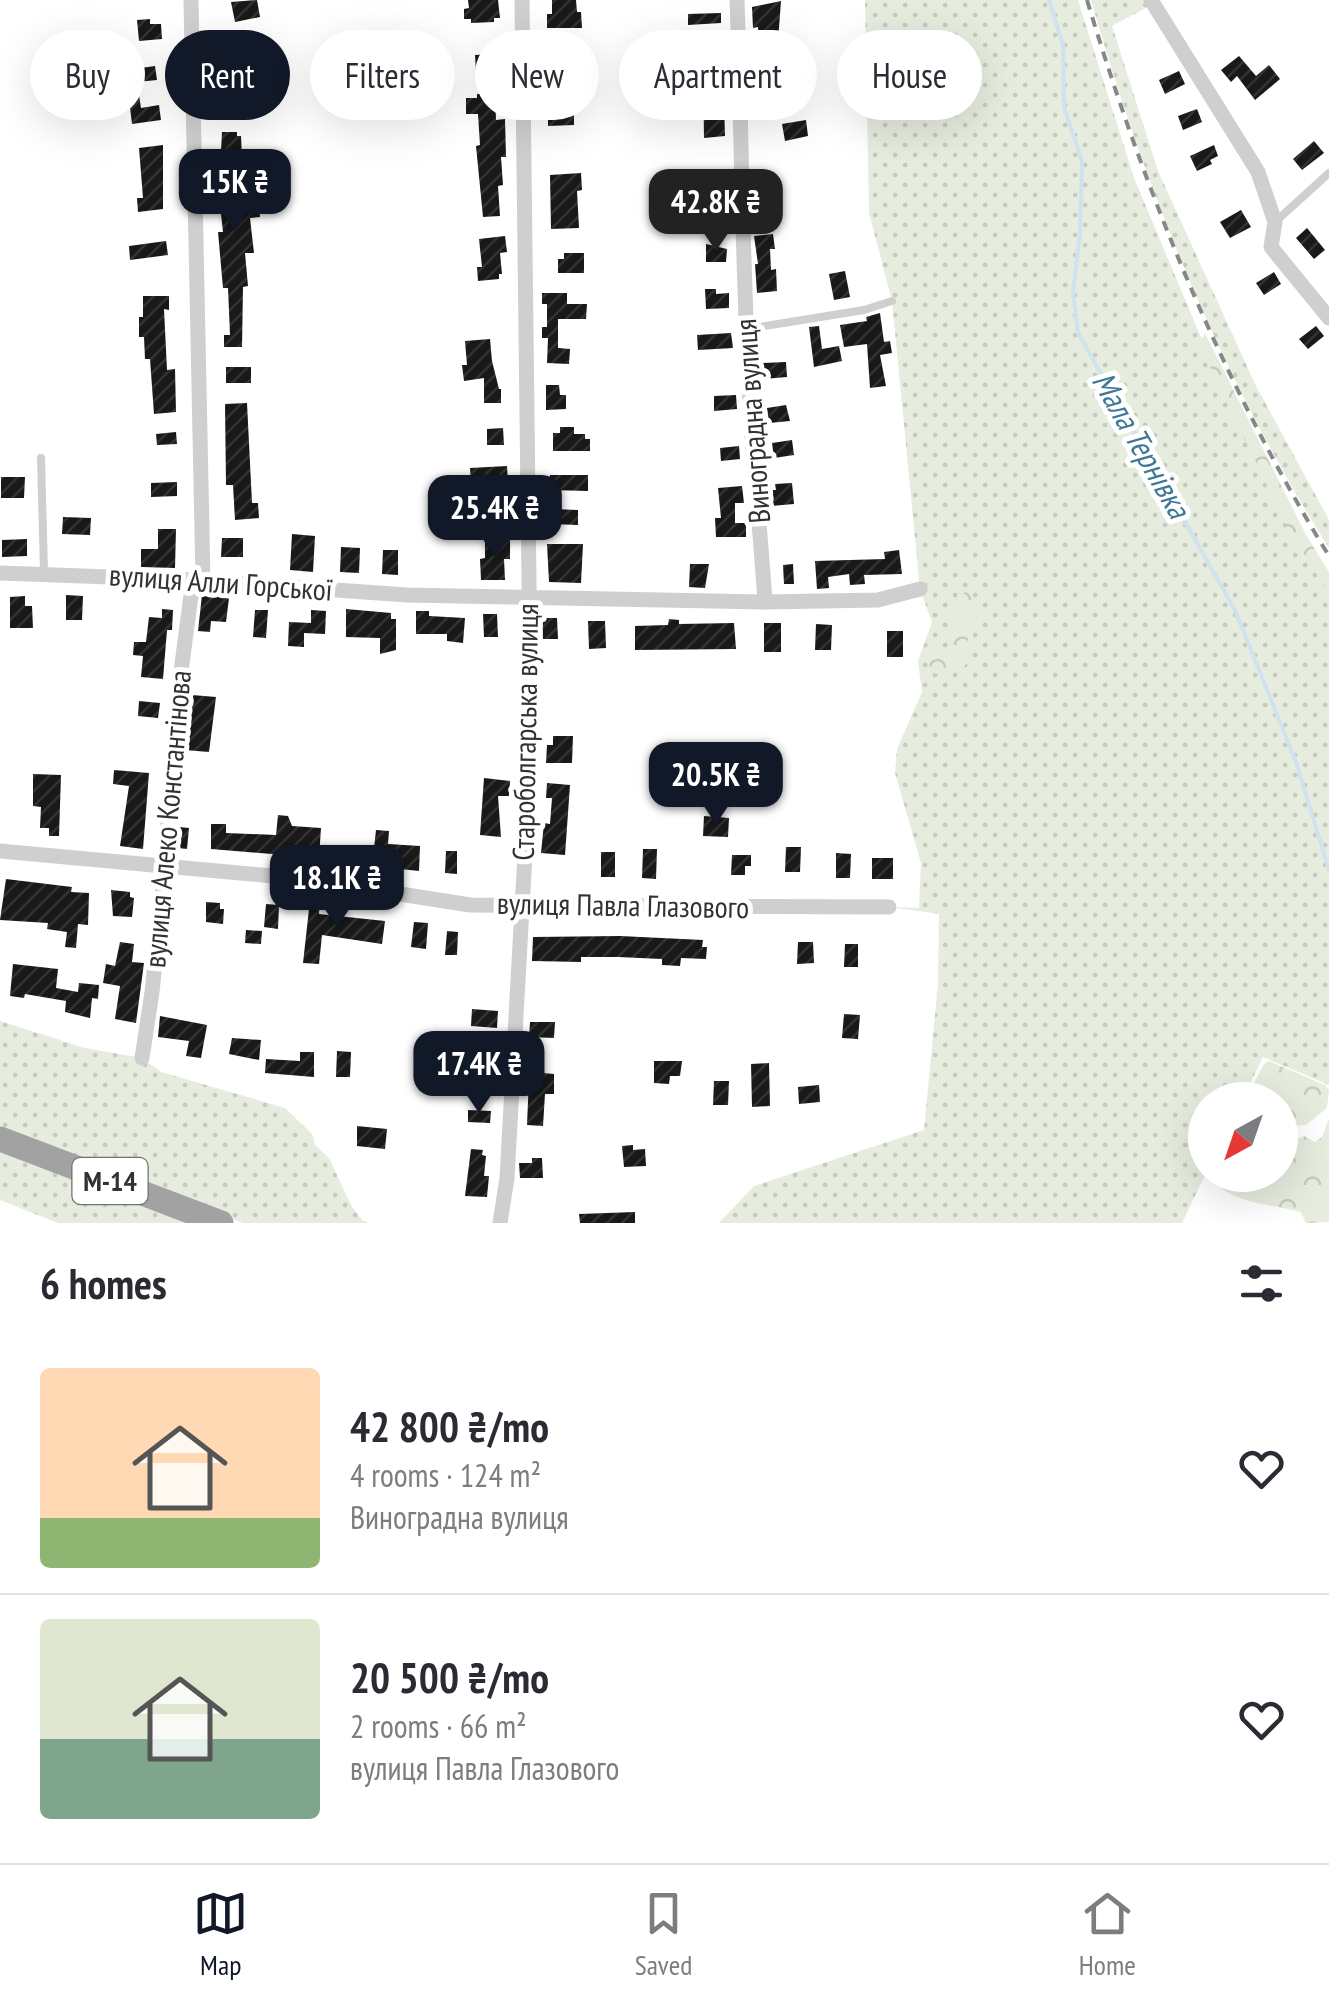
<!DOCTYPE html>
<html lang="en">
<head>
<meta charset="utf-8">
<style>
  body { margin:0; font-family:"PT Sans Narrow",sans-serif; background:#f7f7f7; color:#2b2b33; height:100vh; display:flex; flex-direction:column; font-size:38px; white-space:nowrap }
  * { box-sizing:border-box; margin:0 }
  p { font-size:32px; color:#7c7c81 }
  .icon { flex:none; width:55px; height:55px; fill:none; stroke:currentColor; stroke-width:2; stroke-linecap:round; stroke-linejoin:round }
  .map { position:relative; height:1223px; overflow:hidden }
  .side { display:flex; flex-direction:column; background:#fff; flex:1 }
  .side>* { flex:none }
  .banner { position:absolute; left:30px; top:30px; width:1270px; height:90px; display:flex; gap:20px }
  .needle { width:65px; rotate:220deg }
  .buttons { position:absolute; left:1188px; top:1082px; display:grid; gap:20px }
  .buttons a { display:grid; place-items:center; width:110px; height:110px; border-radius:50%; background:#fff; box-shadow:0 10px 40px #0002; font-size:50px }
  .price { position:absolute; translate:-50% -85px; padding:0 22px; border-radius:20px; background:#111827; color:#fff; font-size:32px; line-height:65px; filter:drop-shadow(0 2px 5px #0008) }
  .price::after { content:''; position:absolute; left:50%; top:60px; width:30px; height:22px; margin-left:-15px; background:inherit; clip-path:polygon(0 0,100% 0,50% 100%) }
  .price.active { background:#222; color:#fff }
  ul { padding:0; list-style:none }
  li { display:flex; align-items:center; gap:30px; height:250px; padding:0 40px }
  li+li { border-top:2px solid #e1e1e2 }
  li span { display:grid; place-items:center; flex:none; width:280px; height:200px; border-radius:10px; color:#555 }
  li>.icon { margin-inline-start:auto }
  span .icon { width:120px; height:120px; fill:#fffc; stroke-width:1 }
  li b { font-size:42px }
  h2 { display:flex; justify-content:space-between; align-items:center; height:120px; padding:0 40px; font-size:42px }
  .pill { padding:0 35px; border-radius:45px; background:#fff; box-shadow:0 10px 40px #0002; font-size:35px; line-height:90px }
  .pill.active { background:#111827; color:#fff }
  .dock { display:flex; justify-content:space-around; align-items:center; height:140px; border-top:2px solid #e1e1e2; background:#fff; font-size:28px; color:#7c7c81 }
  .dock a { display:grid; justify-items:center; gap:5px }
  .dock .active { color:#111827 }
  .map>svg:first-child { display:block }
  .grass { fill:url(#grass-dots) }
  .forest { fill:url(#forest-crowns) }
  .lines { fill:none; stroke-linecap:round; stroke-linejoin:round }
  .stream { stroke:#cee3ee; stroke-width:4 }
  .building { fill:url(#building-hatch) }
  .service { stroke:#cfcfcf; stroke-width:8 }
  .minor { stroke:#cfcfcf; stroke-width:15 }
  .trunk { stroke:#a2a2a2; stroke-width:25 }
  .rail { stroke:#878787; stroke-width:4; stroke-dasharray:10 8; stroke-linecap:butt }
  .labels { text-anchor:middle; stroke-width:10; stroke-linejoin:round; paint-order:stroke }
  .shield { fill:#fff; stroke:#707070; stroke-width:2.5 }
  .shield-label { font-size:28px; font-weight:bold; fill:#323232 }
  .street-label { font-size:30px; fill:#323232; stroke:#fff }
  .water-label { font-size:32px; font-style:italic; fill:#3d7897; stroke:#fff }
</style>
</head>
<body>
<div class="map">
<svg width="1329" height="1223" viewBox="0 0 1329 1223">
  <defs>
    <pattern id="grass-dots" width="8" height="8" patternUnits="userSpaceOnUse" patternTransform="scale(2.5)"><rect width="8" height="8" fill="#e6ecde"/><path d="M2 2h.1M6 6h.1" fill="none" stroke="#c6cbbf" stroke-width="1.8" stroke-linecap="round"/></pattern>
    <pattern id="forest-crowns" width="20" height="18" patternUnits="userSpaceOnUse" patternTransform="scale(2.5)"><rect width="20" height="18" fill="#e6ecde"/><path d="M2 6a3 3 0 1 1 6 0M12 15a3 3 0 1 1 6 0" fill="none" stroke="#c6cbbf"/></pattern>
    <pattern id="building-hatch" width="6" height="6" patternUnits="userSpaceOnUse" patternTransform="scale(2.5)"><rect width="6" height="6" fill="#191919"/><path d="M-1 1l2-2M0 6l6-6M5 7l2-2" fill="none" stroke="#323232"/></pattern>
  </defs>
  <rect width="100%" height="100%" fill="#fff"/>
  <path class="grass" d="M865,0H1078L1134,178L1197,328L1266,476L1329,584V1085L1263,1057L1242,1100H1205V1175L1182,1223H719L754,1186L924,1130L938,984L939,914L889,907L919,908L921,863L895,773L897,749L922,692L918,661L932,622L920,589L892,301L869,213Z
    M1091,0H1151L1153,4L1112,26L1158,171L1255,384L1329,520V548C1223,381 1145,190 1091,0Z
    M0,1021L85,1048L142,1058L161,1072L285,1108L312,1134L315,1145L329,1158L351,1205L362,1220L369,1223H243L0,1131Z
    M0,1145L205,1223H58L0,1200Z"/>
  <path class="forest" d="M1205,333L1306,535L1329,572V594L1287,527L1225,398L1219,392L1201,341Z
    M968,591L979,604V613L968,629V662L963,668L949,667L935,674L927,661L934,650L951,651C952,628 941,602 968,591Z
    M1269,1061L1325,1085L1329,1090L1327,1108L1306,1125L1292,1126L1289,1129L1291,1135L1299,1138L1304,1136L1315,1142L1322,1137L1329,1118V1222L1306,1223L1301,1212C1268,1203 1234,1205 1210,1178L1211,1175H1280V1100H1245L1264,1064Z"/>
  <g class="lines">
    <path class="stream" d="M1049,0L1063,45L1064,107L1082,161L1080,234L1073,293L1078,333L1235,610L1296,762L1329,870"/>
  </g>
  <path class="building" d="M257,0L260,17L235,22L231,2Z
    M468,0H498L500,18H494V22L471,23V19H464V9L469,8Z
    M552,0H576L577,12H581L582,28H547V14H552Z
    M781,1L778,41H775L777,77L761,78L758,27L753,28L752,7Z
    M721,13V23L688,25V14Z
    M150,19V24H161L162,39L139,41L137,20Z
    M243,49L246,77L264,76L265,94L225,97L219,51Z
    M585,53V75H557L556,59H563V54Z
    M492,54V59H501L502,70L476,72L475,55Z
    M1239,56L1256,76L1269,65L1280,79L1255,100L1237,76L1231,82L1221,70Z
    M133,66L134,69L155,66L157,80L137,82L141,108L159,105L161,120L132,124L127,83L122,84L120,67Z
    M703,70H723L725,136L704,138Z
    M1179,71L1185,84L1165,94L1159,80Z
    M495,93L496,120L505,119L506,157H501L503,185L498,186L500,216L483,217L476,146L480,145L478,114H466V98H477V94Z
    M1197,109L1202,122L1183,130L1178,116Z
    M548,112H574V125L548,126Z
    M806,120L808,136L785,141L782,124Z
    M222,132H237V136H241L242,157H246L247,170H243L245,207L259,205L260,217L250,218L254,253H245L248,286L243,287L242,347H224V335H230L228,288H223L218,232H223L220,205L228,204L227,170L220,171Z
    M1314,141L1324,153L1302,170L1293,159Z
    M163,145V209L138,212L137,198H143L139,148Z
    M1214,145L1218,156L1210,160L1212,164L1197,171L1190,156Z
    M581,173L582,190L577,191L579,228L551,229L550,175Z
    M707,175L729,176L726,223L699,221V199L705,200Z
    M758,182H772V207H757Z
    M1241,210L1251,227L1230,238L1220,222Z
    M1307,228L1325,250L1314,259L1296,238Z
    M773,234L775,249H770L771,270L776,269L777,291L757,293L755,264H758L754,236Z
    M505,236L507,252L500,253L502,274H499V279L478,281L477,267H482L479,239Z
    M166,241L168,255L130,260L129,246Z
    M706,244L727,249L726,262H706Z
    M564,253H584V273H558V259H564Z
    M845,271L850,297L834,300L829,274Z
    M1274,272L1281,284L1264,295L1256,283Z
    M705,289H716V294L729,293V308L706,309Z
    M542,293H567V304H587L586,319H558V348L570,349L569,364L547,363L548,338H542V327H547V304H542Z
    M143,296H169V310L164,309L167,370L175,369L176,412L154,414L150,359H145L144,337H139V317H143Z
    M880,313L884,342L890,341L892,353L880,355L886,386L870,388L867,344L844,347L840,325L867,321L866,317Z
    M819,326L822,349L839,346L842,361L814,367L809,327Z
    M1316,326L1324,336L1308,349L1299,339Z
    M731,333L733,348L698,350L697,335Z
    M490,339L492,361L499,389H501V403H484V378L464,381L462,365H467L465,341Z
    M786,362L787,377L764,379L763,363Z
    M226,367H251V383H226Z
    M546,385H559L560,395H566V409L546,410Z
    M736,395L737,409L714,411V396Z
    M247,403L252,503H258L259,518L235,520L233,485H226L225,404Z
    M786,405L790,421L769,423L767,408Z
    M560,427H574V434H585V439H590V451H553V433H560Z
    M503,428L504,445H487V429Z
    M176,432L177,444L157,445L156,434Z
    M792,440L794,455L774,458L772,443Z
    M739,446L740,459L721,461L720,448Z
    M507,466L508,482L471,484L470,468Z
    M550,475H588V491L549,490Z
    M1,477H25L24,498H1Z
    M177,482V496L151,497V483Z
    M792,483L794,504L771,506L770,490H776L775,484Z
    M742,486L744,503H735V523H746V537H716L715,518H721L718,488Z
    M503,502L505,519L480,521L479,505Z
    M552,509L578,510V525L551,524Z
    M63,517L91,518L90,535L62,534Z
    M158,529H176L175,568L141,567V549H158Z
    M292,534L315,536L313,572L290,570Z
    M222,538H243V557H221Z
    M27,539V556L2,557V540Z
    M485,540H510V559H504L505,580H481L480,559L485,558Z
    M547,544H583L581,583L549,582Z
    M341,547L360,548L359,573L340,572Z
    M383,550H398V575L382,574Z
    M899,550L902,574L864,575L865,584L850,585L849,574L828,577L829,588L817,589L815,561L885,559L884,552Z
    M690,564H709L705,588L689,587Z
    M793,564L794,584H784L783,565Z
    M66,595L83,596L82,620H66Z
    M202,595L229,598L226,622L211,621L210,632L198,631Z
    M25,596V606H32L33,628H10V597Z
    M162,609L173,610L172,630H167L163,679L141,677L143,656L133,655L134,642H146L149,617L162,618Z
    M346,609L391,613V619H396V650L380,654V638L346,637Z
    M255,610H268L266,638L253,637Z
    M311,610L326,611L325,634L304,633V647L288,646L289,622L311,623Z
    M416,611H429V616L465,618L463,643L447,641V634H416Z
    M483,614H497L498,637H484Z
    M542,618H557L558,639H543Z
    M669,619L679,620V624L734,623L736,649L635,650V626L668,625Z
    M588,621H605L606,648L589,649Z
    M764,623H781V652H764Z
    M816,624L832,625L831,650H815Z
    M887,631H903V657H887Z
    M192,695L216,697L209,752L185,750L186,734H189Z
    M139,701L160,703L158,718L138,716Z
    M553,736H573L572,763H546L547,745H553Z
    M114,770L149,773L143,849L120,846L129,786L113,784Z
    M33,774L61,775L59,836H49V828H40L41,807L33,806Z
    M484,778L510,781L509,796H498L501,837L480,835Z
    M547,783L570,785L565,855L541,853L544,823L550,824L552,798H546Z
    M278,815L288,816L292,826L321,828L319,858L211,849V824H226V833L276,835Z
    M704,816L729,818L728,837L703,836Z
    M179,827L189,828L187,849L178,848Z
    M376,830L389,831L388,844L420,846L419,871L372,866Z
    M786,847H801L800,872H785Z
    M643,849H657L656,879L642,878Z
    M446,851H457V874L445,873Z
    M601,852H615V877H601Z
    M836,853L851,854L850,878H836Z
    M732,855H751V866H745V875H731Z
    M872,858H893V879H872Z
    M6,879L72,887L71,892L89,893L88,925L78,924L76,948L65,947L67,932L47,929L48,923L0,920Z
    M111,890L130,892V897L134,898L132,917L113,916Z
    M311,891L320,893L319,914L385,921L382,944L322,935L319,964L303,963Z
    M206,902L220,903V909H224L223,924L206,922Z
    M266,904L279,905L278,929L264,927Z
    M414,922L428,923L426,949L411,947Z
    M246,930L262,931L261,944L245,943Z
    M447,931L458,932L457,955H445Z
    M620,936L703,940L702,947H707L706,959L681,958L680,966L662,965V959L618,957H581V962L532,961L533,937Z
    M120,942L134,944L132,962L144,963L136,1023L115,1019L120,986L103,983L106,964L115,966Z
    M798,942H813L814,963L797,964Z
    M845,944H858V967H844Z
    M13,964L58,969L56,988L78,992L79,983L99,985L98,999L92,998L90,1018L65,1012L66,1001L25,994L24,998L10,996Z
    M472,1009L498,1011L497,1028L471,1026Z
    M844,1014L860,1015L858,1039L842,1038Z
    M160,1016L207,1025L201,1058L186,1056L189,1041L158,1037Z
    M530,1022H555L554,1038L529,1037Z
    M232,1038L261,1040L259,1060L229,1054Z
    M337,1051L351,1052L350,1077H336Z
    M300,1052H314V1077L265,1073L266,1059L300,1061Z
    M654,1061H682L680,1076H670L669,1084L654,1083Z
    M769,1063L770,1106L752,1107L751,1064Z
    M474,1065L492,1066V1078L474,1077Z
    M543,1073L554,1074V1094H545L543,1126L527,1125L529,1078H543Z
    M714,1081H729L728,1105H713Z
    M819,1085L820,1102L799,1104L798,1087Z
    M468,1110L491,1111L490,1123L468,1122Z
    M357,1126L387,1129L385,1149L357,1146Z
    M633,1145V1150L645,1149L646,1166L624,1167L622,1146Z
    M471,1149L483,1150L482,1155L486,1156L484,1176H489L487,1197L465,1196Z
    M532,1158H542L543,1178H520L519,1163H532Z
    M635,1212V1223H580L579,1214Z"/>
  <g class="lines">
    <path class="service" d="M1275,222L1329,173
      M747,329L864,310L892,301
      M41,458L44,572"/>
    <path class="minor" d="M191,0L203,580
      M737,0C742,140 742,280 751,420C755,481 761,541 765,602
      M1151,0L1258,172L1275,222L1271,247L1329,318
      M0,573L193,580L407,595L765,602L878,600L920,589
      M0,851L305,879L470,905L889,907
      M142,1058L152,992L165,868L174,725L193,580
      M500,1223L507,1178L531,747L522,0"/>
    <path class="trunk" d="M0,1139L221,1223"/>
    <path class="rail" d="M1087,0C1145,193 1223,384 1329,556"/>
  </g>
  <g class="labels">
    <rect class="shield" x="72.5" y="1158" width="75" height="46" rx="8"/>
    <g class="shield-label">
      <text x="110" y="1191">М-14</text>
    </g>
    <g class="street-label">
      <text transform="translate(753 421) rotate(-94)" y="10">Виноградна вулиця</text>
      <text transform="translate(221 583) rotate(4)" y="10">вулиця Алли Горської</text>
      <text transform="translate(526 732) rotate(-89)" y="10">Староболгарська вулиця</text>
      <text transform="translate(168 819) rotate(-85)" y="10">вулиця Алеко Константінова</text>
      <text transform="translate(623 906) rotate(1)" y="10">вулиця Павла Глазового</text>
    </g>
    <g class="water-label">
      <text transform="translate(1141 445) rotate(60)" y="11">Мала Тернівка</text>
    </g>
  </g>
</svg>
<div class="buttons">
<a><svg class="needle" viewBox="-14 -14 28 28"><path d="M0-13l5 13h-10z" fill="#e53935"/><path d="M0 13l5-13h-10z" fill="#7c7c81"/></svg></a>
</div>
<b class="price" style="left:235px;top:234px">15K ₴</b>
<b class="price active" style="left:716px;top:254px">42.8K ₴</b>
<b class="price" style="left:495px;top:560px">25.4K ₴</b>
<b class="price" style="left:716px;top:827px">20.5K ₴</b>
<b class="price" style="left:337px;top:930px">18.1K ₴</b>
<b class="price" style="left:479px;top:1116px">17.4K ₴</b>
<div class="banner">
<a class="pill">Buy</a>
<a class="pill active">Rent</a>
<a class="pill">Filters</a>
<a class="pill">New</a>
<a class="pill">Apartment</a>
<a class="pill">House</a>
</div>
</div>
<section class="side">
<h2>6 homes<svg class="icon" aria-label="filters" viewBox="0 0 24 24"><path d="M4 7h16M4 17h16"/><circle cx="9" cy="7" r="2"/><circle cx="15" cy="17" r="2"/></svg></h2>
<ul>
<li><span style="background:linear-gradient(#ffd9b3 75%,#8fb573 0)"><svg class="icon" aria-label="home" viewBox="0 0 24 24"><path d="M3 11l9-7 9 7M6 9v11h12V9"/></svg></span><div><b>42 800 ₴/mo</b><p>4 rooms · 124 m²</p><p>Виноградна вулиця</p></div><svg class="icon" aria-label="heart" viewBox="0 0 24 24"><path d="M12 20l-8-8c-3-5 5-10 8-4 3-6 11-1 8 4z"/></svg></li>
<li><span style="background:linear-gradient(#dfe7d0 60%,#7fa58c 0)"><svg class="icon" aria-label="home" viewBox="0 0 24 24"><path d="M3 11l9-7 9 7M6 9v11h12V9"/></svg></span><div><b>20 500 ₴/mo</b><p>2 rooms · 66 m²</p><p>вулиця Павла Глазового</p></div><svg class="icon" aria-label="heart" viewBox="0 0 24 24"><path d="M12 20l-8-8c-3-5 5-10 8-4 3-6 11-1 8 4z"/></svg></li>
</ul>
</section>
<nav class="dock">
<a class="active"><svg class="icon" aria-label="map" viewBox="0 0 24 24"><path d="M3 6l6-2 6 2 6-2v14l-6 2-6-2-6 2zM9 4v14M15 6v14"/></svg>Map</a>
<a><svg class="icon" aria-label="saved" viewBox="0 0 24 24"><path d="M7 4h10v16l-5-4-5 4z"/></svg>Saved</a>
<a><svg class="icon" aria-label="home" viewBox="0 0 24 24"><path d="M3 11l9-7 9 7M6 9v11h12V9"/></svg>Home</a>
</nav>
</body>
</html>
